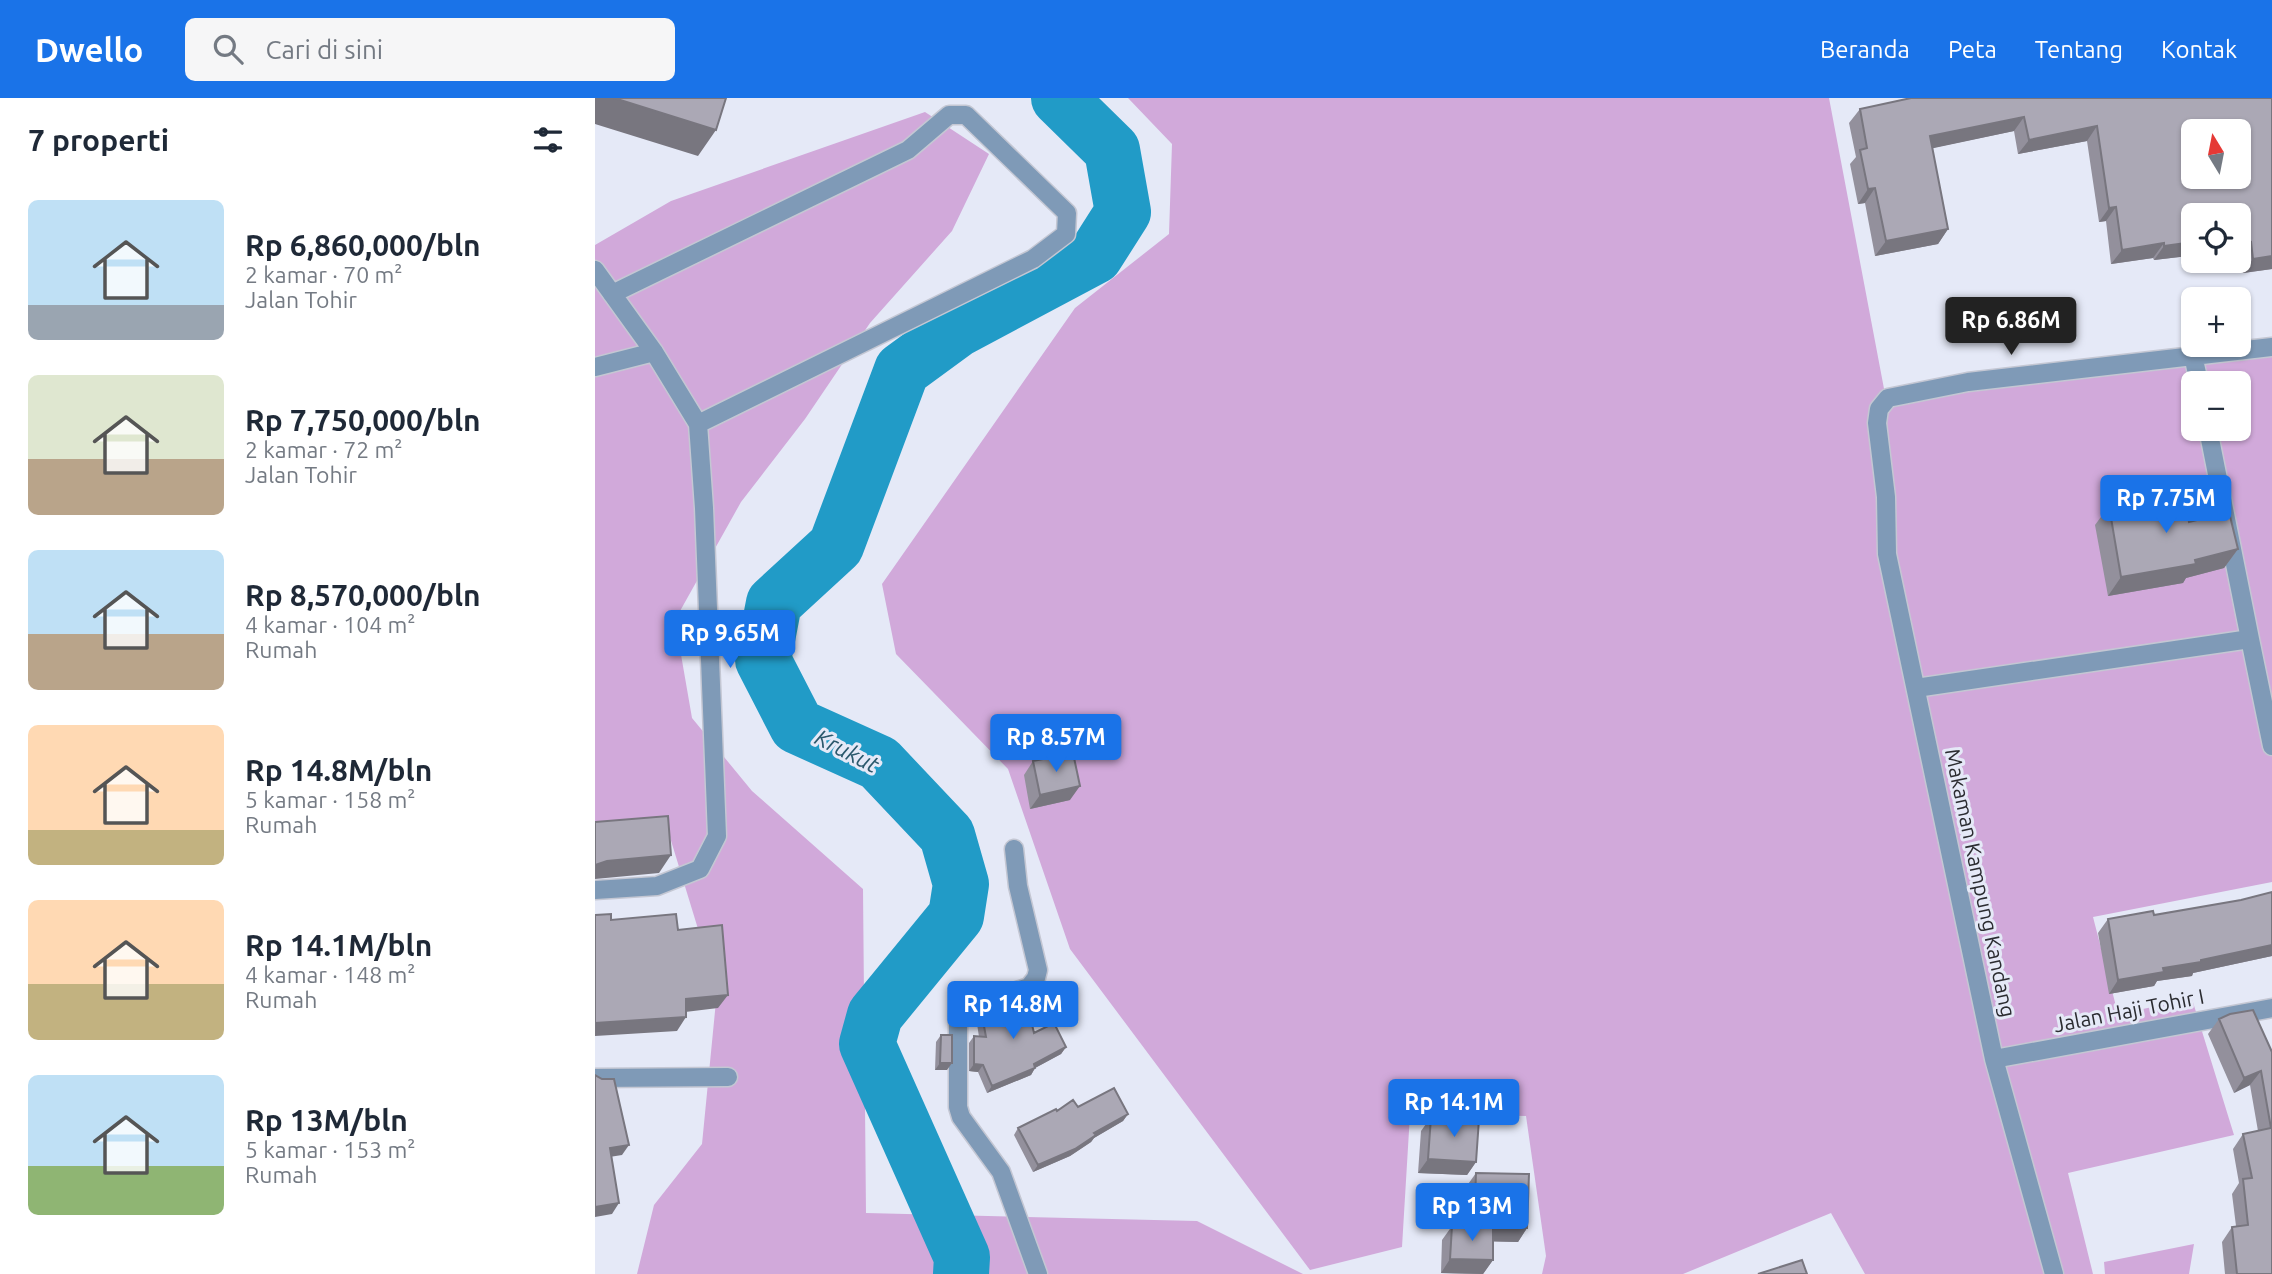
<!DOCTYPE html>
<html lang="id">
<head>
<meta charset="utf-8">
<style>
  body { margin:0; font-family:Ubuntu,sans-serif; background:#f6f6f7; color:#1f2937; height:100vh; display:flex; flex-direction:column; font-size:26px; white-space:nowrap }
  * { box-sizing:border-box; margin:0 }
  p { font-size:23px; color:#747a83 }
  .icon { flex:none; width:38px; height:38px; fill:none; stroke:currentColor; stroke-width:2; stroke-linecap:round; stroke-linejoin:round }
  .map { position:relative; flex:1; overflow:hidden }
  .side { display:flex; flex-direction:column; background:#fff; width:595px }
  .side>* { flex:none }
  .needle { width:46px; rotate:350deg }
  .buttons { position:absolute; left:1586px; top:21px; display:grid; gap:14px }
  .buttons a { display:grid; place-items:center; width:70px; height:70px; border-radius:10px; background:#fff; box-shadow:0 2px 5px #0004; font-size:35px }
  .price { position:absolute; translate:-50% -60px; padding:0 16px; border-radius:7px; background:#1a73e8; color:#fff; font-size:23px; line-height:46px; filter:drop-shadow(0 2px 4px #0008) }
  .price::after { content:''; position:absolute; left:50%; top:42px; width:21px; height:16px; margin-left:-10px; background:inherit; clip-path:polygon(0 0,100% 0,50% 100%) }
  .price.on { background:#222; color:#fff }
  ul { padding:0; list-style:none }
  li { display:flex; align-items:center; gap:21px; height:175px; padding:0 28px }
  li span { display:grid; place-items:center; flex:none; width:196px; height:140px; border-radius:10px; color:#555 }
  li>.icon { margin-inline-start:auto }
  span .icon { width:84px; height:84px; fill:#fffc; stroke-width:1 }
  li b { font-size:30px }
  h2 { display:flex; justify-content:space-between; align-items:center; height:84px; padding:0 28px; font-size:30px }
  header { display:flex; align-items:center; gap:42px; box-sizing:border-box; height:98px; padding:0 35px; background:#1a73e8; color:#fff }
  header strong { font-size:33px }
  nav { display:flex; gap:38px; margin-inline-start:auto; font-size:24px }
  .search { width:490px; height:63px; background:#f6f6f7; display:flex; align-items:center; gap:18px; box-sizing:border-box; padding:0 24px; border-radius:10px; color:#747a83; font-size:26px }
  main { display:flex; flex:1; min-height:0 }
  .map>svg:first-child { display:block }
  .green { fill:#d1a9da; fill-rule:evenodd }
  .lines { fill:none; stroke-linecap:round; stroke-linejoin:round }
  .river { stroke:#219bc7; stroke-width:56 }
  .minor-casing { stroke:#c4c7d3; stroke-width:21 }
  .minor { stroke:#7f9ab7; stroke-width:18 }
  .wall { fill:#93909c }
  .shaded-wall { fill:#78767f }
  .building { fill:#aba8b5; stroke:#78767f; stroke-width:2; fill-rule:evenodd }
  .labels { text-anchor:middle; stroke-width:6; stroke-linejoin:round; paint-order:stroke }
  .street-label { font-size:21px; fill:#2b2c31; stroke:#e5e9f7 }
  .water-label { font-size:23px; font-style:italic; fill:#2b586c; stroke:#e5e9f7 }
</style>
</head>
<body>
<header>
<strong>Dwello</strong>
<div class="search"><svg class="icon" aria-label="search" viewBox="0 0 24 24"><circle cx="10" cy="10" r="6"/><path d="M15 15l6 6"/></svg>Cari di sini</div>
<nav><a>Beranda</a><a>Peta</a><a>Tentang</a><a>Kontak</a></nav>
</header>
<main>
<section class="side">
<h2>7 properti<svg class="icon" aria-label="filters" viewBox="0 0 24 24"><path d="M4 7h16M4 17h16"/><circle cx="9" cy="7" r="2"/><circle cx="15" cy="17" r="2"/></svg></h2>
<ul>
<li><span style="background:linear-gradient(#bfe0f5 75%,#9aa5b1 0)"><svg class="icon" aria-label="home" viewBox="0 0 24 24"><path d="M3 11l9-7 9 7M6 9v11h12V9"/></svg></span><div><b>Rp 6,860,000/bln</b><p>2 kamar · 70 m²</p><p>Jalan Tohir</p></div></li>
<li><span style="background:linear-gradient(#dfe7d0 60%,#b9a48a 0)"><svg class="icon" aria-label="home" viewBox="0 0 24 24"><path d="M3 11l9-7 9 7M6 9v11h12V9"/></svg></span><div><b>Rp 7,750,000/bln</b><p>2 kamar · 72 m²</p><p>Jalan Tohir</p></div></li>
<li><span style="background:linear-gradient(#bfe0f5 60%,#b9a48a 0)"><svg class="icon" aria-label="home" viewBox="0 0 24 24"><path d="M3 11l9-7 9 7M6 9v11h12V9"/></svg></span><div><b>Rp 8,570,000/bln</b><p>4 kamar · 104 m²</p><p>Rumah</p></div></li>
<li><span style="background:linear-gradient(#ffd9b3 75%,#c2b280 0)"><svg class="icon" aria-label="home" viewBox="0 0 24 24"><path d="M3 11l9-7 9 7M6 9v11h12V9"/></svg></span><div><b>Rp 14.8M/bln</b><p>5 kamar · 158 m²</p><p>Rumah</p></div></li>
<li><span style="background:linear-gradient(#ffd9b3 60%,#c2b280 0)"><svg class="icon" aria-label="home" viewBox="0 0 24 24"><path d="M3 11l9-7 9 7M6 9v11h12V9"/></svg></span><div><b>Rp 14.1M/bln</b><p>4 kamar · 148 m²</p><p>Rumah</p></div></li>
<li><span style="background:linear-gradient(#bfe0f5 65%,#8fb573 0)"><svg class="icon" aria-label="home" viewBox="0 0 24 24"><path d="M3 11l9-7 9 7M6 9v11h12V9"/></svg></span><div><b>Rp 13M/bln</b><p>5 kamar · 153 m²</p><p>Rumah</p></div></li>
</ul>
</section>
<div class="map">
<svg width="1677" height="1176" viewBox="0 0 1677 1176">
  <rect width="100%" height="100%" fill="#e5e9f7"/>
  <path class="green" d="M533,0H1234L1290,296L1677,249V784L1498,819L1523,916L1597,901L1639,1037L1473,1075L1498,1176H1270L1236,1115L1088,1176H947L951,1158L931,1018L815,1016L807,1149L715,1172L475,851L413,671L301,556L287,486L480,210L574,136L577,46ZM1598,285H1643V331H1598Z
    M330,14L394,56L357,133L275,225L210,321L146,404L80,522L97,620L157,693L268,791L271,1115L602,1123L708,1176H42L59,1107L107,1046L122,893L70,723L0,727V147L76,103Z
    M1599,1146L1594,1176H1510L1509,1164Z"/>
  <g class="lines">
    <path class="river" d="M366,1176L367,1159L272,946L280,917L361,818L366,786L352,737L284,665L202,628L168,562L179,505L241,448L307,272L363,231L500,158L528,114L517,52L464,0"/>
    <defs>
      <path id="minor" d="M0,172L59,254L103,326L109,410L122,738L105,771L62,788L0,792
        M17,196L313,52L354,17H371L472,115L471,136L438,161L103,326
        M1598,257L1604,285
        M0,269L59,254
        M1655,541L1677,648
        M1321,590L1655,541L1613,331
        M419,751L423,788L443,872L441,880L434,889L368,911L363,915V1009L366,1019L406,1074L443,1176
        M1399,961L1677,910
        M0,980L133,979
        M1459,1176L1399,961L1292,456L1291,399L1282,325L1284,311L1293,300L1373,284L1677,249"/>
    </defs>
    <use href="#minor" class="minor-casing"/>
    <use href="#minor" class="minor"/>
  </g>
  <path class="wall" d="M1677,0V171L1648,175L1646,159H1643V117H1598V163H1613L1594,165L1593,158L1559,162L1558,160L1516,166L1511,123L1504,124L1492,43L1423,56L1419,33L1337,50L1353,131L1343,146L1280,158L1270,105L1263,106L1255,66L1261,59L1254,25L1265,11Z
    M1514,408L1594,424L1643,451L1629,470L1591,480L1588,485L1513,498L1500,427Z
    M438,663L475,702L435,711L429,677Z
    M1677,794V858L1598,875L1597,878L1562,883L1559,888L1514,896L1503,835L1513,821L1559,817L1646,802Z
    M386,912L439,935L471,949L466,956L440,970L436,977L392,995L383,974L374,973V945L379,938L384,939L381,919Z
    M1624,921L1677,954V1176H1630L1627,1144L1637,1129L1641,1128L1637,1096L1644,1085L1638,1051L1648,1036L1663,1033L1655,987L1639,995L1613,936Z
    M346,937L352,972H340L341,944Z
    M483,1009L533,1016L528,1023L499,1040L496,1044L475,1058L438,1074L419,1037L423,1030L462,1013Z
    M836,1019L881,1064L872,1077L823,1075L826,1033Z
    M881,1075L932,1130L923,1144L898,1143V1162L888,1176L846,1175L847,1142L857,1128L870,1129L871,1089Z"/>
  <path class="shaded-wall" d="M0,0H19L121,32L103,58L0,26Z
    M1429,19L1419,33L1325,53L1335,38Z
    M1502,28L1492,43L1423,56L1434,42Z
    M1280,90L1270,105L1263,106L1273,91Z
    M1521,109L1511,123L1504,124L1514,110Z
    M1353,131L1343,146L1280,158L1291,143Z
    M1598,144V152L1593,158L1559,162L1569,148Z
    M1656,144L1646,159H1643V146Z
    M1569,145L1558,160L1516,166L1527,152Z
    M1677,158V171L1648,175L1658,161Z
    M1598,160V163H1613L1594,165Z
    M1643,451L1629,470L1591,480L1588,485L1513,498L1526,479Z
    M485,688L475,702L435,711L445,697Z
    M76,757L64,775L0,781V767L12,763Z
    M1677,847V858L1598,875L1597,878L1562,883L1559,888L1514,896L1523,882L1568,870Z
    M133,897L123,910L82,915L91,901Z
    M91,919L82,933L0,938V925Z
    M471,949L466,956L440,970L436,977L392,995L397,988Z
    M345,965H357L352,972H340Z
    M379,966L388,967L383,974L374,973Z
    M1666,973L1655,987L1639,995L1649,980Z
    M533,1016L528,1023L499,1040L496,1044L475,1058L438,1074L443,1067Z
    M34,1047L27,1057L8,1060L15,1050Z
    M833,1061L881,1064L872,1077L823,1075Z
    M24,1105L17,1116L0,1119V1109Z
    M879,1129L932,1130L923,1144L870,1143Z
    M855,1161L898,1162L888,1176L846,1175Z"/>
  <path class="building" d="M19,0H131L121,32Z
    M1316,0H1677V158L1658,161L1656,144L1643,146V117H1598V144L1569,148V145L1527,152L1521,109L1514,110L1502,28L1434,42L1429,19L1335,38L1353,131L1291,143L1280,90L1273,91L1265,52L1272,50L1265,11ZM1598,33H1643V79H1598Z
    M1589,395L1594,424L1634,414L1643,451L1600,462L1601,466L1526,479L1514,408Z
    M478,655L485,688L445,697L438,663Z
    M73,718L76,757L12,763L0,767V724Z
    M1677,794V847L1606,862V864L1568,870L1569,874L1523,882L1513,821L1558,813L1559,817L1646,802Z
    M16,816V822L81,816L83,832L127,827L133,897L91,901V919L0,925V817Z
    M430,897L439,935L459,925L471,949L439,966L440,970L397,988L388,967L379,966V938L391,939L386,912Z
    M1658,912L1677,954V1176H1642L1637,1129L1653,1127L1648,1081L1657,1080L1648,1036L1676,1030L1666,973L1649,980L1624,921L1635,916Z
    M346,937H357V965H345Z
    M0,977L7,981H19L34,1047L15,1050L24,1105L0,1109Z
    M519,990L533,1016L499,1035L501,1037L480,1051L443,1067L423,1030L461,1011L462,1013L478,1002L483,1009Z
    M836,1019L884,1021L881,1064L833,1061Z
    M881,1075L934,1076L932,1130L879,1129Z
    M857,1128L898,1130V1162L855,1161Z
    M1207,1162L1212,1176H1163Z"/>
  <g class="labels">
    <g class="street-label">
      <text transform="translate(1385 785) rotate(78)" y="7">Makaman Kampung Kandang</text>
      <text transform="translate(1534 913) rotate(-11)" y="7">Jalan Haji Tohir I</text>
    </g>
    <g class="water-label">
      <text transform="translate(252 653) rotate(27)" y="8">Krukut</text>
    </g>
  </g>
</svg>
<div class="buttons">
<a><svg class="needle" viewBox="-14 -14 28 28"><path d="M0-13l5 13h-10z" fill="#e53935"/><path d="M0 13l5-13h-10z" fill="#747a83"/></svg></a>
<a><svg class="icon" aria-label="locate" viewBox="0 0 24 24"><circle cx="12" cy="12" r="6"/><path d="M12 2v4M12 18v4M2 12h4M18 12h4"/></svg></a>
<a>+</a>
<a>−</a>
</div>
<b class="price on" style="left:1416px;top:259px">Rp 6.86M</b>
<b class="price" style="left:1571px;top:437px">Rp 7.75M</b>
<b class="price" style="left:135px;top:572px">Rp 9.65M</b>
<b class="price" style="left:461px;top:676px">Rp 8.57M</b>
<b class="price" style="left:418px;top:943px">Rp 14.8M</b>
<b class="price" style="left:859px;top:1041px">Rp 14.1M</b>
<b class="price" style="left:877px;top:1145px">Rp 13M</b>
</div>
</main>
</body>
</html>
